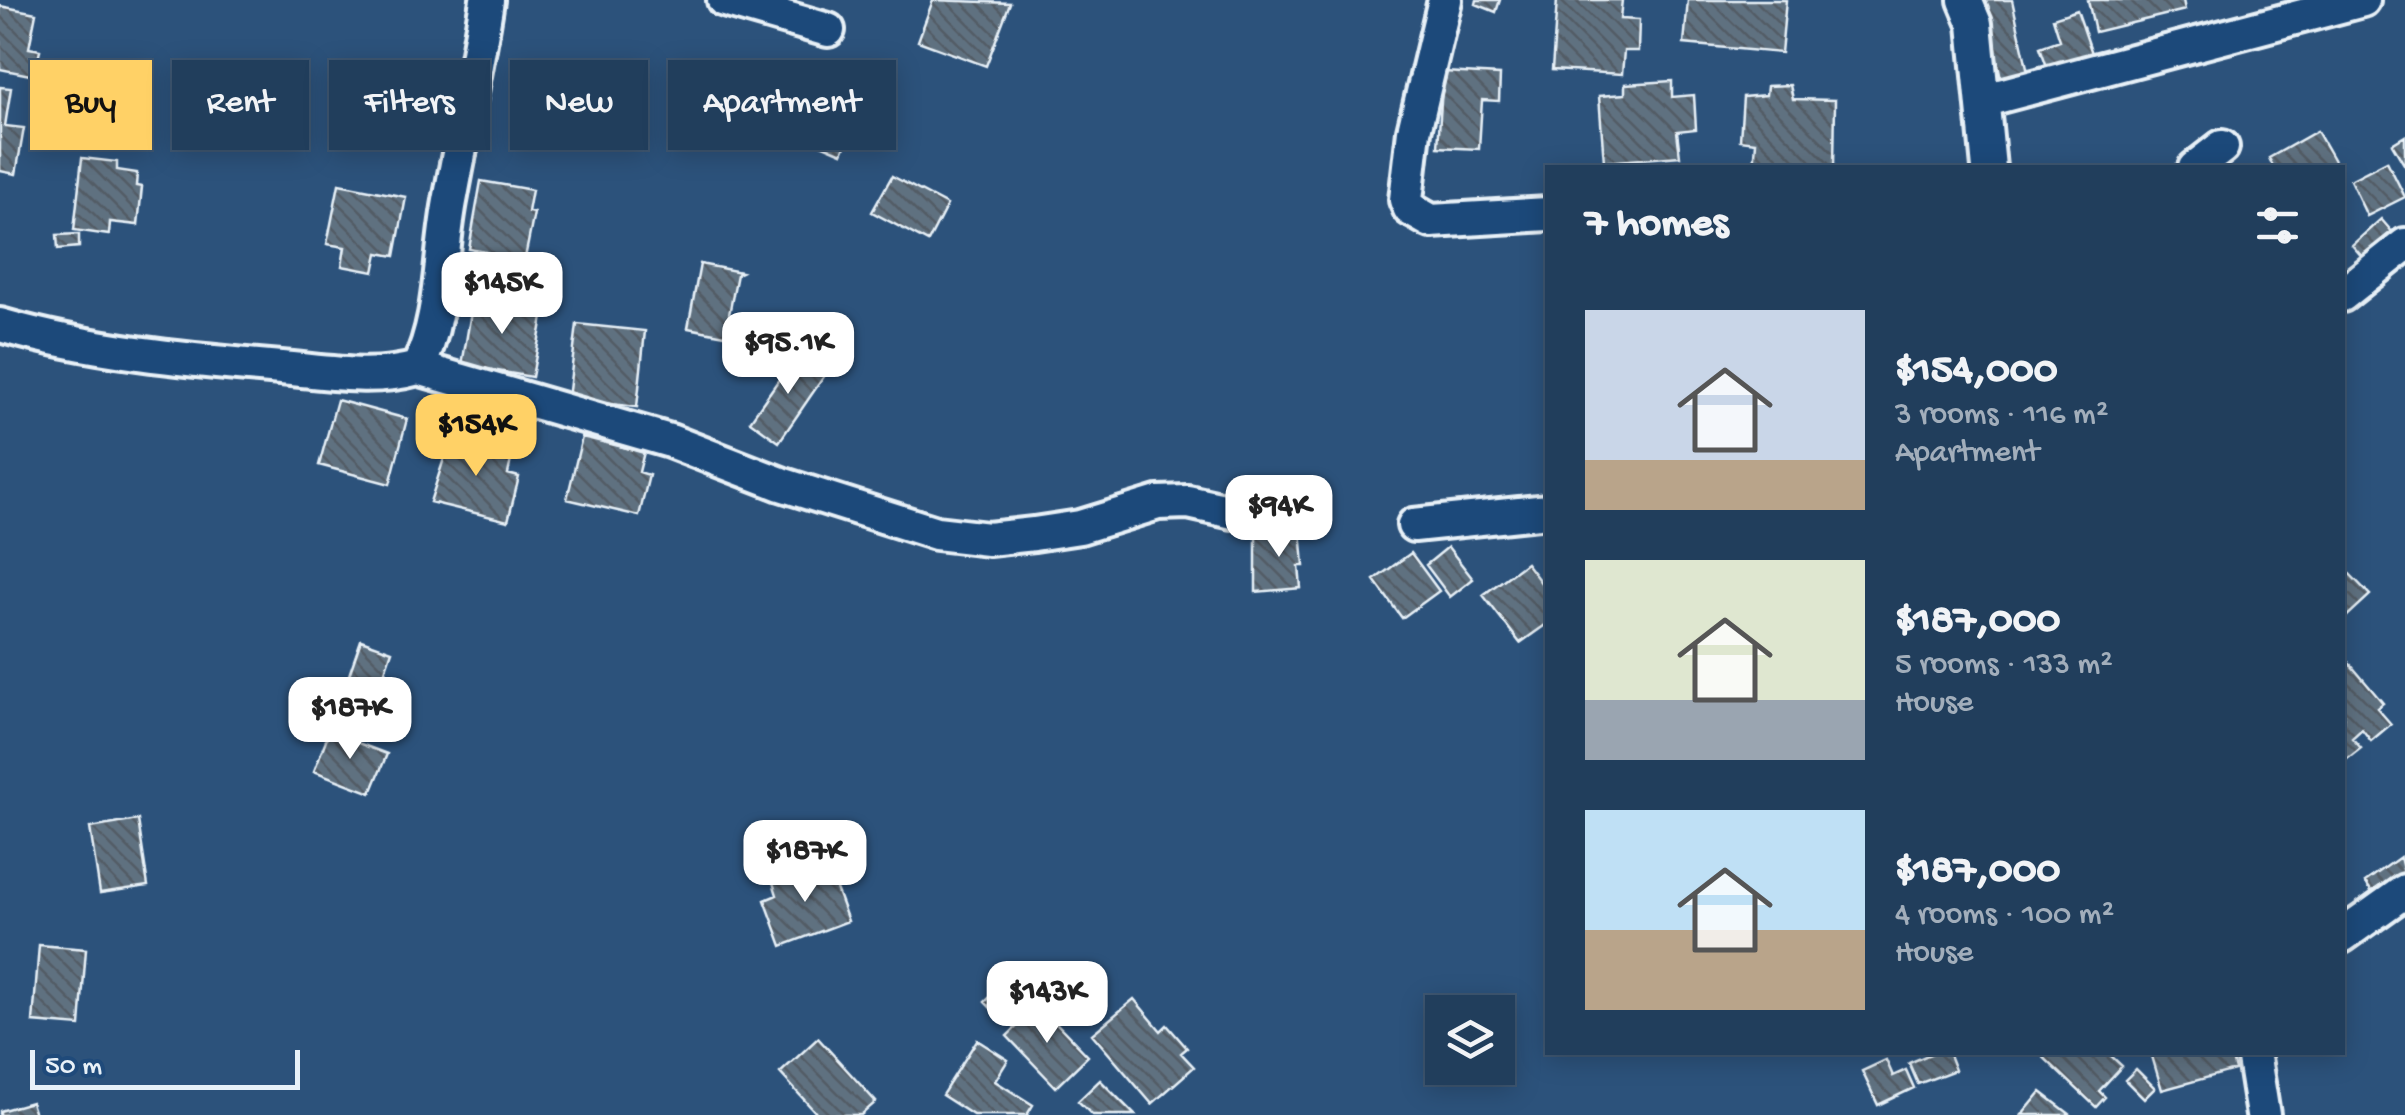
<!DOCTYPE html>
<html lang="en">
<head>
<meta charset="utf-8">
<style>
  body { margin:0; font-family:"Gochi Hand",sans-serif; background:#294562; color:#f1f3f6; height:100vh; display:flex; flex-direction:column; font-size:38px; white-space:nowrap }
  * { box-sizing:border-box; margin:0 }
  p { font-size:32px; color:#a2aebb }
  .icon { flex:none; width:55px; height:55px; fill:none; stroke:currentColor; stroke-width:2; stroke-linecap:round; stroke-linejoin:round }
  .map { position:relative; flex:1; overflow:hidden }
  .sheet { position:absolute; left:1545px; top:165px; width:800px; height:890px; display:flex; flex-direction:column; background:#213e5c; border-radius:0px; box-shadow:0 5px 25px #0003,0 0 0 2px #3e5772 }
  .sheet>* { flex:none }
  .top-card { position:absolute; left:30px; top:60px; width:950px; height:90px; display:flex; gap:20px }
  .tools { position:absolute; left:1425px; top:995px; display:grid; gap:20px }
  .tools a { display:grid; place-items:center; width:90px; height:90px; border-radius:0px; background:#213e5c; box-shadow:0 5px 25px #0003,0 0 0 2px #3e5772; font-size:50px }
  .scale { position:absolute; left:30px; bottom:25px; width:270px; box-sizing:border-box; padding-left:10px; border:5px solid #e8f1f8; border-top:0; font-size:28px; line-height:35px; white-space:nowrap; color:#e8f1f8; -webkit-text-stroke:8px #1f4a7a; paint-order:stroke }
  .price { position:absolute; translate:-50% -85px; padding:0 22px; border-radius:20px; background:#fff; color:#222; font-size:32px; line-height:65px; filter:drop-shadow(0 2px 5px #0008) }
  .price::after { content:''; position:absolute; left:50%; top:60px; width:30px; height:22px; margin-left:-15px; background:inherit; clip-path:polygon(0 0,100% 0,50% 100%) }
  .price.on { background:#ffd166; color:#111 }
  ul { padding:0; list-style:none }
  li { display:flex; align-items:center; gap:30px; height:250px; padding:0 40px }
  li span { display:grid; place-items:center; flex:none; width:280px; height:200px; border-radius:0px; color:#555 }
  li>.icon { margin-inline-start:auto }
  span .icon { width:120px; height:120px; fill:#fffc; stroke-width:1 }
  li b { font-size:42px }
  h2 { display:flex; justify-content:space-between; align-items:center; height:120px; padding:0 40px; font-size:42px }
  .pill { padding:0 35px; border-radius:0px; background:#213e5c; box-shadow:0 5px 25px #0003,0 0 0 2px #3e5772; font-size:35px; line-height:90px }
  .pill.on { background:#ffd166; color:#111 }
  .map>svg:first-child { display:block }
  .building { fill:url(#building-back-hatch); stroke:#e8f1f8; stroke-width:2.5 }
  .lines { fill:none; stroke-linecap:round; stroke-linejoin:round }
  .street-casing { stroke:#e8f1f8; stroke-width:40 }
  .street { stroke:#1f4a7a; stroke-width:32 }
</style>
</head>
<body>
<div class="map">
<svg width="2405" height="1115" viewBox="0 0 2405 1115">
  <defs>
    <pattern id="building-back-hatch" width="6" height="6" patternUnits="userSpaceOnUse" patternTransform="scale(2.5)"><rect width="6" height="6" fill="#5f7180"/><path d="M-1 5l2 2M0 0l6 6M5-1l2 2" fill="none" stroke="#525c65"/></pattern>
  </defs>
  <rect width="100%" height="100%" fill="#2c527b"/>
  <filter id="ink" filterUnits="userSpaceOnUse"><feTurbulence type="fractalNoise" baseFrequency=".01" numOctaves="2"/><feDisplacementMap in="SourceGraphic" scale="20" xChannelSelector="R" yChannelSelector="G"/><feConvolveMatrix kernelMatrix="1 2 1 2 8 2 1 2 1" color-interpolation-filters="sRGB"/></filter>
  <g filter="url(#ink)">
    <path class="building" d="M933,0L1010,3L986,66L918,41Z
      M1477,0H1500L1496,12L1476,4Z
      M1557,0H1622L1620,19L1639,20L1638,51H1624L1622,74L1552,70Z
      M1688,0H1786L1781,53L1684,44Z
      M1984,0H2012L2028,72L2001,78Z
      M2088,0H2183L2185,10L2095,32Z
      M0,6L36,13L29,48L40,50L35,76L0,69Z
      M2077,10L2094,59L2050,75L2040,47L2060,40L2053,18Z
      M798,67L866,94L842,153L788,130L797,108L784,103Z
      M1443,72L1500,75L1499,101L1482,100L1479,149L1438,147Z
      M1672,81V97L1694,95L1696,129L1677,131L1680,156L1604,162L1599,96L1625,94V84Z
      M1790,85L1793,99L1835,100L1834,168H1754L1756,142L1740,140L1743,97L1766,95L1767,86Z
      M0,87L11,88L5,126L24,128L16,174L0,171Z
      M2317,131L2338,168H2274L2269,158Z
      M2405,136V166L2392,144Z
      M82,158L117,162V170L137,173L136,186L142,187L138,225L110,222L109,235L74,230Z
      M2387,161L2405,197L2367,216L2350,180Z
      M892,176L947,205L928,242L872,212Z
      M481,181L532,190L528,212L534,213L522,273L483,266L486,252L469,249Z
      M339,184L406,197L395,256L378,253L374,272L342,266L345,247L327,244Z
      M2381,219L2400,241L2370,266L2352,245Z
      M79,234V247L58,249L57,235Z
      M700,264L741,272L737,274L725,335L688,328Z
      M474,295L528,304L526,314L543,317L532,377L462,365Z
      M577,324L645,331L637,407L568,399Z
      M798,352L827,372L779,442L750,421Z
      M337,400L407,419L390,484L319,465Z
      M451,437L513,450L508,474L519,477L508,521L430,502Z
      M582,437L644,452L639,472L649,475L639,516L567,499Z
      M1301,529L1304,566H1299L1301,588L1256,592V533Z
      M1448,547L1473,579L1450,597L1426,565Z
      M1411,553L1439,591L1402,618L1374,580Z
      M1526,563L1548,592V623L1520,643L1483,595Z
      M2346,570L2370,595L2342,621V573Z
      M361,640L392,651L369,718L338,707Z
      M2345,658L2383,703L2377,708L2391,724L2371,741L2362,729L2352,738L2361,748L2342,763Z
      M329,732L387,754L371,793L314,771Z
      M138,820L148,886L100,893L90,828Z
      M2400,857L2405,877L2376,898L2365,882Z
      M821,864L824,877L831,875L848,921L782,946L765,900L777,895L772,879Z
      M39,945L86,949L80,1026L33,1022Z
      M1016,971L1036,990L1004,1022L985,1002Z
      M1134,999L1161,1031L1167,1025L1187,1048L1181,1053L1194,1067L1152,1104L1092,1034Z
      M1039,1005L1088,1056L1056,1087L1007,1036Z
      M818,1038L876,1102L861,1115H818L780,1073Z
      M977,1040L1008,1060L995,1081L1033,1105L1027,1115H973L942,1095Z
      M1935,1052H1948L1955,1070L1918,1084L1909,1063Z
      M2038,1052H2107L2122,1066L2099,1091L2105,1097L2096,1107Z
      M2164,1052H2230L2235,1070L2162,1090L2152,1056Z
      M1886,1060L1893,1076L1906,1070L1914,1088L1878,1105L1862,1071Z
      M2136,1069L2155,1088L2144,1099L2125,1080Z
      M1100,1080L1135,1115H1092L1078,1101Z
      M2041,1092L2071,1115H2022Z
      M31,1102L35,1115H0V1111Z"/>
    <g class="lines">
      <defs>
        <path id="street" d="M724,0L828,30
          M1445,0L1414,131L1406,200L1410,209L1431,221L1548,214
          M1965,0L1975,24L1989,168
          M1985,100L2363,0
          M2195,168L2222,147
          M2342,295L2405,245
          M0,325C90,351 188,360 281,368C328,372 372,381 418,368C444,314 439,255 451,196C463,131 477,66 487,0
          M418,368L670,441L781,484L936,533L988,539L1034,534L1080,527L1158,503L1188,502L1233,512
          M1414,525L1548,511
          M2342,936L2405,891
          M2253,1052L2263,1115"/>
      </defs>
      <use href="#street" class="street-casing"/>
      <use href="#street" class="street"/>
    </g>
  </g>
</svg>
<div class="tools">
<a><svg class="icon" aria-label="layers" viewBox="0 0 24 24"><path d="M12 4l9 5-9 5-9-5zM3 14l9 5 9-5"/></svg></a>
</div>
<div class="scale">50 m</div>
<b class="price" style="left:502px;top:337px">$145K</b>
<b class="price" style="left:788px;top:397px">$95.1K</b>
<b class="price on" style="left:476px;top:479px">$154K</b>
<b class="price" style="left:1279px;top:560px">$94K</b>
<b class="price" style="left:350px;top:762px">$187K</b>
<b class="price" style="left:805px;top:905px">$187K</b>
<b class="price" style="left:1047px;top:1046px">$143K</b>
<div class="top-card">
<a class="pill on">Buy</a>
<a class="pill">Rent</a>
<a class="pill">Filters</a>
<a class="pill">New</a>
<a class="pill">Apartment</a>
</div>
<section class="sheet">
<h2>7 homes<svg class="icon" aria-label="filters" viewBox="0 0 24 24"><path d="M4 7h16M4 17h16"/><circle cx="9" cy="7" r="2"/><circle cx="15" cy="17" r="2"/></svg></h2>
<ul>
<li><span style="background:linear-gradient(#c9d6e8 75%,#b9a48a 0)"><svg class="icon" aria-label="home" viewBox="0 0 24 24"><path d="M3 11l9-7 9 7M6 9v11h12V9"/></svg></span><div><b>$154,000</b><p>3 rooms · 116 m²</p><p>Apartment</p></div></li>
<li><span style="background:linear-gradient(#dfe7d0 70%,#9aa5b1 0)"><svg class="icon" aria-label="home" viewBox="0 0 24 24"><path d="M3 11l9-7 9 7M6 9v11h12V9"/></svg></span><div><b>$187,000</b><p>5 rooms · 133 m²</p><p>House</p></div></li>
<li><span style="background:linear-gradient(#bfe0f5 60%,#b9a48a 0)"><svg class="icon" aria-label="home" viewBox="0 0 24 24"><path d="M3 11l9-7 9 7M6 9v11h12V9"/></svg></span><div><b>$187,000</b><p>4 rooms · 100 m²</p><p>House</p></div></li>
</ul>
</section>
</div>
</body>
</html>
